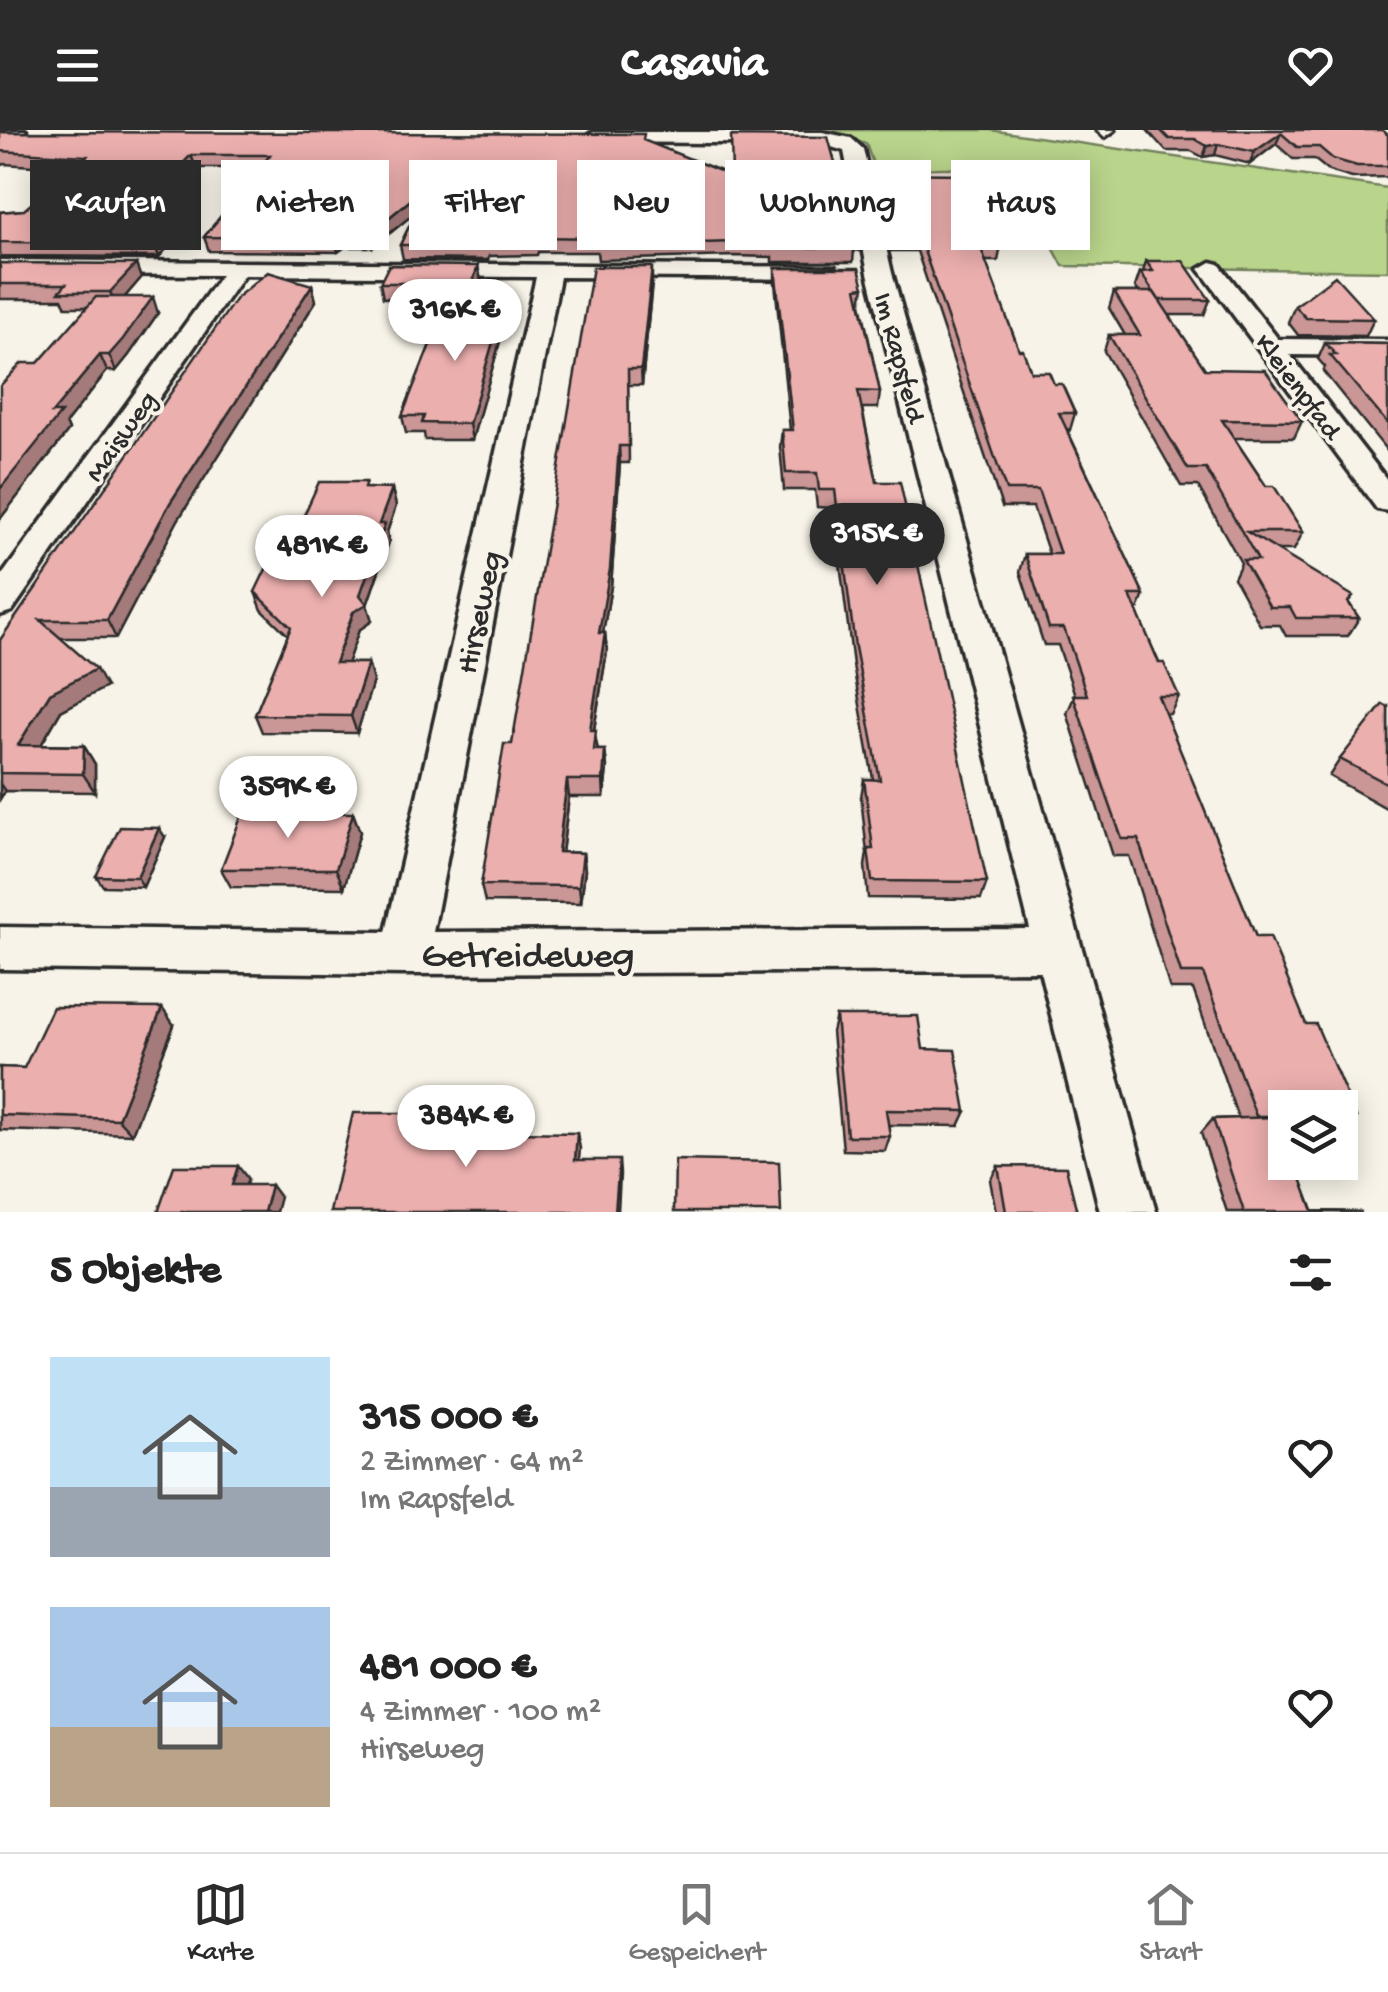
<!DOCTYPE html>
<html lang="de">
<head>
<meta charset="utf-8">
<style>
  body { margin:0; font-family:"Gochi Hand",sans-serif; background:#f6f6f6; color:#222; height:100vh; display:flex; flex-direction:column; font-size:38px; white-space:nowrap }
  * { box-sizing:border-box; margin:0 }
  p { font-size:32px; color:#767676 }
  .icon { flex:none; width:55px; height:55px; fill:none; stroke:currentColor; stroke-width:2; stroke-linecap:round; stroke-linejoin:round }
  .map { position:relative; height:1082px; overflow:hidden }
  .panel { display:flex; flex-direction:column; background:#fff; flex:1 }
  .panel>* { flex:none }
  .hud { position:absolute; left:30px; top:30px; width:1330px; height:90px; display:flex; gap:20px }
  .controls { position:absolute; left:1268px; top:960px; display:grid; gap:20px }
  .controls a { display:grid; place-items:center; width:90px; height:90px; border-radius:0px; background:#fff; box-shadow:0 5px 25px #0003; font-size:50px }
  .price { position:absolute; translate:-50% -85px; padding:0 22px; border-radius:35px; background:#fff; color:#222; font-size:32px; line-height:65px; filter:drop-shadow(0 2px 5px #0008) }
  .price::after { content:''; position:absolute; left:50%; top:60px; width:30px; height:22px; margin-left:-15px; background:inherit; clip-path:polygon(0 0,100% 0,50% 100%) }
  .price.current { background:#2b2b2b; color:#fff }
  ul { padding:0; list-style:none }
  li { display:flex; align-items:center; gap:30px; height:250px; padding:0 50px }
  li span { display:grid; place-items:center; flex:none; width:280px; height:200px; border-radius:0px; color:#555 }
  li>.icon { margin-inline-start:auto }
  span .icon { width:120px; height:120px; fill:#fffc; stroke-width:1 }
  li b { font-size:42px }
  h2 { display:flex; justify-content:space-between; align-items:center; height:120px; padding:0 50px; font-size:42px }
  .chip { padding:0 35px; border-radius:0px; background:#fff; box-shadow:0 5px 25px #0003; font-size:35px; line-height:90px }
  .chip.current { background:#2b2b2b; color:#fff }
  header { display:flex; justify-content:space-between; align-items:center; height:130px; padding:0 50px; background:#2b2b2b; color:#fff; font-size:45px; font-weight:700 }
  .tab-bar { display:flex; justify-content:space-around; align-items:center; height:140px; border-top:2px solid #e0e0e0; background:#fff; font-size:28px; color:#767676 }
  .tab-bar a { display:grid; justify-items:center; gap:5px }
  .tab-bar .current { color:#2b2b2b }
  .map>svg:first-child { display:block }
  .built { fill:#f3dfd7 }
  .green { fill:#b9d48b; stroke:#72805b; stroke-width:2.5 }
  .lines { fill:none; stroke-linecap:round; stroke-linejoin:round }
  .minor-casing { stroke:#2b2b2b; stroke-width:7 }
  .minor { fill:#f7f3e8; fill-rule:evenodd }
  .wall { fill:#ca9696; stroke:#2b2b2b; stroke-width:2.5 }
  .shaded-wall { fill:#a47a7a; stroke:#2b2b2b; stroke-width:2.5 }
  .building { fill:#ebafae; stroke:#2b2b2b; stroke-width:2.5 }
  .labels { text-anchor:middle; stroke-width:8; stroke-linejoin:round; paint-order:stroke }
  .far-street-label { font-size:28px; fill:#2b2b2b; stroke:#f7f3e8 }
  .street-label { font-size:32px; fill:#2b2b2b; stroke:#f7f3e8 }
  .near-street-label { font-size:38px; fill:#2b2b2b; stroke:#f7f3e8 }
</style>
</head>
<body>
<header><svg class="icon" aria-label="menu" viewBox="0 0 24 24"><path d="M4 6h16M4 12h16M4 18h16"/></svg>Casavia<svg class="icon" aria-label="heart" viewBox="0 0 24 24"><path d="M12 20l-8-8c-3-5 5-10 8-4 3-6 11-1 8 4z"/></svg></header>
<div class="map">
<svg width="1388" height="1082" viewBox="0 0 1388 1082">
  <rect width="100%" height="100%" fill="#f7f3e8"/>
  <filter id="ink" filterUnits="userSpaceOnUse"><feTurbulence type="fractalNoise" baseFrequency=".01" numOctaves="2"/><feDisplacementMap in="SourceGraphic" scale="20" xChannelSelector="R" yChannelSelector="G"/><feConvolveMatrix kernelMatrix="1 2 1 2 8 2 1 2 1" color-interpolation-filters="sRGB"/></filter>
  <g filter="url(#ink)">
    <path class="built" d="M942,38L1016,49L1038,89H890L888,45Z"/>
    <path class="green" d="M654,0H990L1388,58V141L1063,136L1016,49C972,36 921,33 878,48L866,14L834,4Z"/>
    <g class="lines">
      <defs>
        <path id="minor" d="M26,0L0,14V1Z
          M1097,0H1115L1105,7Z
          M593,2H822L851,8L863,19L892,143L1156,1082H1100L1040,841L405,844L0,839V797L386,802L536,147L244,145L12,481L0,485V448L221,145L0,144V130L835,137L839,142L835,147L827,149L560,147L433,802L1030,799L868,143L844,21L822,14L586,12L584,8Z
          M1211,132L1219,134L1278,209L1388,210V226L1290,225L1388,351V381L1377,379L1203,144L1199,139Z"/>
      </defs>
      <use href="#minor" class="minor-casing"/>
      <use href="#minor" class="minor"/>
    </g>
    <path class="wall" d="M1147,0H1382L1388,5V47L1352,48L1329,41L1314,29H1293L1276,14L1250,34L1215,25L1203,27L1191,21H1166Z
      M0,2L644,11L731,45L838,43L862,106L860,121L854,120L853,132H772V127L734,126L598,130L597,122H538L537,125L489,126L488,130L403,129L400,115L417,81L373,117H345L338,122L209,121L204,107L260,38H196L151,85L185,98L159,127L0,126V82L24,80L74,66L76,39L4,34L0,37Z
      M876,43L1001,116L998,131H985L1019,220L1031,242L1054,254L1075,283L1070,300L1067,299L1144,465L1137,482L1159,533L1179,566L1170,584H1165L1256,807L1356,987L1340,1002V978H1285V1001H1282L1313,1081L1362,1082H1227L1201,1003L1213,989L1238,988L1193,859H1170L1129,726H1113L1067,583L1075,565L1058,515H1044L1020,442L1025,424H1049L1033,377H1002L917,121H890L874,57Z
      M1146,131L1210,170L1204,185H1169L1205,239L1302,291L1294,308H1234L1266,356L1303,402L1294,420H1277L1349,473L1359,488L1348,506H1286L1280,495H1260L1234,448L1241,433L1198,356H1181L1104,221L1109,205H1125L1109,178L1114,162H1139L1135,157L1140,142H1143Z
      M0,133L141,148L125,167L158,183L129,225L116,241H107L66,293L69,300L0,389L38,233L88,177H66L62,169H0Z
      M478,136L481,151L473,174L506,190L472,310H425L424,303H406L402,286L444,179H410L408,168H383L380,153Z
      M775,138L864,157L861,173L880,262L878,278H862L877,352L987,752L981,769L868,768L865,736L867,723L861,667L864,649H873L853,535L833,378L817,377L815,360H784L780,317L782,300H790L775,153Z
      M652,152L642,255H628L629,333H620L611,456L603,503H605L607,521L594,600L598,620H605L607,637L604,667H569L562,722L583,723L585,740L581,773L485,772L481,755L512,614Z
      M312,155L316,171L178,390L116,508H60L106,557L61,581L41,615L84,616L95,634V662L5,661L0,669V510Z
      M1295,176L1374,189L1366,206L1298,205L1288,192Z
      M1325,213L1388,214V322L1323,241L1325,237L1318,229Z
      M368,358L392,359L396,376L387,402L389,412L367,475L372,491L359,500L347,533H368L373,551L357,603L262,602L255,585L288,505L262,480L255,462L285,427Z
      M1388,577V679L1329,646L1340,629Z
      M353,683L360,702L344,758L231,757L221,739Z
      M165,707L143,757L103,756L96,746Z
      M836,886L923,919L966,981L959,996L888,995L890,1006L885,1021L843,1020L832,902Z
      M174,895L132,1004L0,1000V937L24,938Z
      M998,1036L1077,1082H996L990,1050Z"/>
    <path class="shaded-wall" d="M1281,3L1276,14L1250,34L1254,22Z
      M1218,14L1215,25L1203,27L1207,16Z
      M191,25L196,38L137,100L132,86Z
      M430,54L433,68L373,117L370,103Z
      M180,84L185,98L159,127L154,113Z
      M341,103L345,117L338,122L335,108Z
      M136,134L141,148L116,177L110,162Z
      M478,136L481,151L471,179L469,163Z
      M652,137V152L642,255L641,239Z
      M312,155L316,171L178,390L116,508L107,490L170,373Z
      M153,167L158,183L129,225L116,241L109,225Z
      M504,174L506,190L472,310L469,294Z
      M100,225L107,241L66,293L69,300L0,389V359L52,283Z
      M619,316L620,333L611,456L600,521L599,503Z
      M392,359L396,376L387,402L389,412L367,475L372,491L359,500L341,551L335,533L360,465L379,394Z
      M605,503L607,521L591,617L590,600Z
      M368,533L373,551L357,603L351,586Z
      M96,539L106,557L61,581L31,632L18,615L50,563Z
      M84,616L95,634V662L83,644Z
      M605,620L607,637L604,667L603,650Z
      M567,650L569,667L560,740L558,722Z
      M0,654L5,661L0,669Z
      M353,683L360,702L344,758L336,739Z
      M159,698L165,707L143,757L137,747Z
      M583,723L585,740L581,773L579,756Z
      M162,878L174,895L132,1004L118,989Z
      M577,1003L580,1018L578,1044L575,1030Z
      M619,1030L620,1044L618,1082H615Z
      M238,1036L248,1049L242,1067L232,1055Z
      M271,1055L280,1067L276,1082H264Z"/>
    <path class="building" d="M1160,0H1382L1388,5V36H1357L1333,29L1319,17H1297L1281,3L1254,22L1218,14L1207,16L1195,9H1169Z
      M0,2L644,4L643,10L732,46L731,6L828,7L838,43H849L862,106H852L854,118L773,117L772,113L734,112L597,116L598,108L536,107L535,111H487L486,115H400L430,54L370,103H341L335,108L204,107L270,25H191L132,86L180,84L154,113L0,112V82L24,80L40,66H74L77,35L87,26L0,21Z
      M876,43L969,44L1001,116H980L1019,220H1023L1031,242H1049L1054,254H1062L1075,283H1059L1144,465H1130L1159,533H1164L1179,566H1158L1220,718L1256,807H1270L1306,894H1316L1356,987H1340V978H1285V986H1256L1203,843H1181L1138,709H1122L1108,669L1073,565H1087L1064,498H1049L1025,424H1060L1038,360H1006L919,106H892Z
      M1146,131H1183L1210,170H1159L1140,142L1153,141Z
      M0,133L136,134L110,162H59L66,154H0Z
      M389,135L478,136L469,163H407L411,153H380Z
      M593,137H652L641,239H628L629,316H619L610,439L599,503H605L590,600H596L594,620H605L603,650H567L558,722L583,723L579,756L481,755L504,614H512Z
      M775,138H859L864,157L857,158L880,262L858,261L877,352H900L987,752L872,751L868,719H873L864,649L880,650L855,517L835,360H819L817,343H786L782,300H793Z
      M268,142L312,155L170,373L107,490H40L96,539L50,563L18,615L84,616L83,644L0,643V510L237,167Z
      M1335,146L1374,189L1306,188L1295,176Z
      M1114,162H1154L1205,239L1265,240L1302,291L1222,290L1266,356H1274L1303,402H1247L1353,466L1348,472L1359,488H1296L1290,477H1270L1243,430H1258L1206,339H1188L1109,205H1140Z
      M96,167H153L123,209L109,225H100L52,283H61L0,359V256L22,233H38Z
      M446,174H504L469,294L422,293L424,286H402Z
      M1325,213L1388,214V294L1330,225H1336Z
      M319,352H366L364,358L392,359L379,394H385L360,465L367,474L353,482L335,533H368L351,586L255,585L291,497L255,462L267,437L285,427Z
      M1383,574L1388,577V654L1340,629Z
      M243,682L353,683L336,739H221Z
      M120,697L159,698L137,747L96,746Z
      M53,877L162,878L118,989L0,985V937L24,938Z
      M836,886H918L923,919L955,920L966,981L886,980L890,1006H847Z
      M353,983H426L425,993H450L449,1001L577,1003L575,1030H619L615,1082H330Z
      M1277,987L1285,1007V1032H1295L1313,1081L1362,1082H1244L1213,989Z
      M675,1030L779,1032L781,1082H674Z
      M174,1036H238L232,1055H271L264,1082H158Z
      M998,1036L1066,1037L1077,1082H1006Z"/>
  </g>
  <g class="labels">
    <g class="far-street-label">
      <text transform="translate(902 227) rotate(75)" y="10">Im Rapsfeld</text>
      <text transform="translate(1300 255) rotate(53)" y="10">Kleienpfad</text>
      <text transform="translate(119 305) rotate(-55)" y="10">Maisweg</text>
    </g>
    <g class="street-label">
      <text transform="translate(477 482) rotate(-78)" y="11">Hirseweg</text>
    </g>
    <g class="near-street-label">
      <text x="528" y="835">Getreideweg</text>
    </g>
  </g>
</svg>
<div class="controls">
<a><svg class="icon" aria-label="layers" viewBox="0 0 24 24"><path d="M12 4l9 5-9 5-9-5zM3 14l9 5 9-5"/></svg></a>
</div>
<b class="price" style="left:455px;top:234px">316K €</b>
<b class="price current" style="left:877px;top:458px">315K €</b>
<b class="price" style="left:322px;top:470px">481K €</b>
<b class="price" style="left:288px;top:711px">359K €</b>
<b class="price" style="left:466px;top:1040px">384K €</b>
<div class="hud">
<a class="chip current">Kaufen</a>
<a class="chip">Mieten</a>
<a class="chip">Filter</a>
<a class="chip">Neu</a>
<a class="chip">Wohnung</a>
<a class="chip">Haus</a>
</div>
</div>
<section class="panel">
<h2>5 Objekte<svg class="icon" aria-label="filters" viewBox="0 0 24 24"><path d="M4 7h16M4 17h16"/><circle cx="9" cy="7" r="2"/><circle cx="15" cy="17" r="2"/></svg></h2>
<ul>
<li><span style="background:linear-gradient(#bfe0f5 65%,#9aa5b1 0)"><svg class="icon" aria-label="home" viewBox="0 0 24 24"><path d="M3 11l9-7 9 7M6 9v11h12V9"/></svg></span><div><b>315 000 €</b><p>2 Zimmer · 64 m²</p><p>Im Rapsfeld</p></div><svg class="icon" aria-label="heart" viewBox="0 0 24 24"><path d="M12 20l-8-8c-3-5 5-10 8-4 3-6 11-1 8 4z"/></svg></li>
<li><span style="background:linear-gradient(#a9c7e8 60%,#b9a48a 0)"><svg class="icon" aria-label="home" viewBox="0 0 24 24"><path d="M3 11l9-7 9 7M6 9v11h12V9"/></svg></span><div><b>481 000 €</b><p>4 Zimmer · 100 m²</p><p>Hirseweg</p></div><svg class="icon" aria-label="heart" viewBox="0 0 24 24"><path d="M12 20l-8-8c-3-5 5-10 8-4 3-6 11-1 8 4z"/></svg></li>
</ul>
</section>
<nav class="tab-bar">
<a class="current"><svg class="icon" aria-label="map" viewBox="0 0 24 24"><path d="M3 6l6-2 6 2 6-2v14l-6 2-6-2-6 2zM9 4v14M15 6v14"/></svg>Karte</a>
<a><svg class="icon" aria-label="saved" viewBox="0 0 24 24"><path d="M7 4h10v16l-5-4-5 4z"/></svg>Gespeichert</a>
<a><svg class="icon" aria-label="home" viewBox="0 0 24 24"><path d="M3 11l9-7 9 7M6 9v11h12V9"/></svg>Start</a>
</nav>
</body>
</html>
